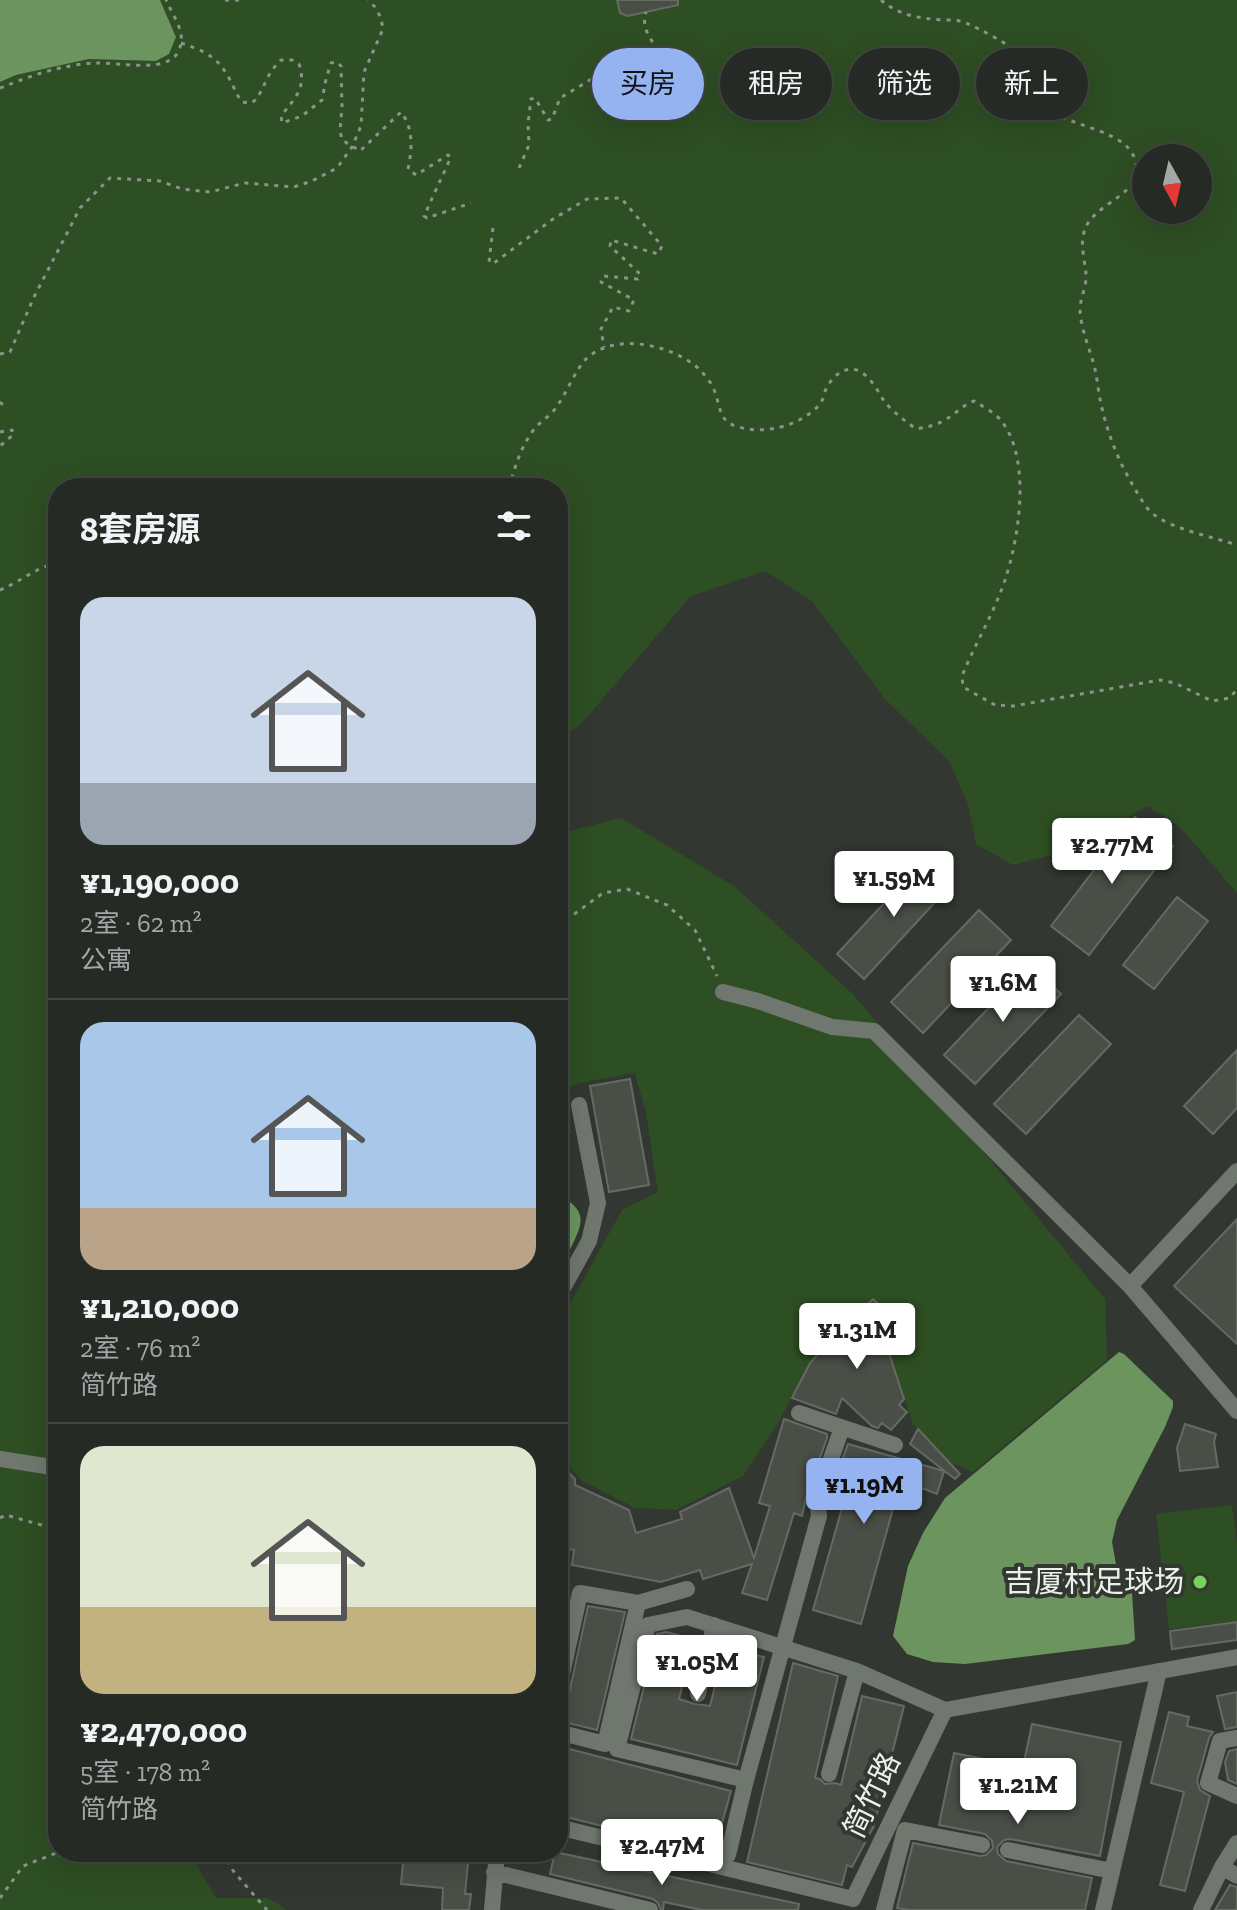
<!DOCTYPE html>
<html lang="zh">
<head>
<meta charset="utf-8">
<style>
  body { margin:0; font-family:"Zilla Slab","Noto Sans SC",serif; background:#2e322d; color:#f1f3f6; height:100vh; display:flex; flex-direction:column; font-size:30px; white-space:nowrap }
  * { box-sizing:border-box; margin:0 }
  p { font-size:26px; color:#a4a7a7 }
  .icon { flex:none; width:44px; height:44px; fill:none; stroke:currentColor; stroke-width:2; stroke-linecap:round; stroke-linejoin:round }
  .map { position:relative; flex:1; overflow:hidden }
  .sheet { position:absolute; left:48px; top:478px; width:520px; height:1384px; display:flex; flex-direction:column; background:#262a25; border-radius:32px; box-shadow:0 8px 32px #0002,0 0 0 2px #424642 }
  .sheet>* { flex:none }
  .hud { position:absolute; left:592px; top:48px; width:524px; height:72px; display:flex; gap:16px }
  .needle { width:52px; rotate:172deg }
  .tools { position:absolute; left:1132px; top:144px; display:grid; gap:16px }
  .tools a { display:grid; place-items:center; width:80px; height:80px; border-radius:50%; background:#262a25; box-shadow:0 8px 32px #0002,0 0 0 2px #424642; font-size:40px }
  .price { position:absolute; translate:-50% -68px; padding:0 18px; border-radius:8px; background:#fff; color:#222; font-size:26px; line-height:52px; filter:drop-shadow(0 2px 4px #0008) }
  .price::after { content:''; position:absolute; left:50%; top:48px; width:24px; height:18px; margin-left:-12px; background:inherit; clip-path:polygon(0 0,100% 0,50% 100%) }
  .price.on { background:#95b2f1; color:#111 }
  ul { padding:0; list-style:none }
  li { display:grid; align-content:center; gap:16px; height:424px; padding:0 32px }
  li+li { border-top:2px solid #424642 }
  li span { display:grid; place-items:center; height:248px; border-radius:24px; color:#555 }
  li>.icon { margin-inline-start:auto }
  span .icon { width:144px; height:144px; fill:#fffc; stroke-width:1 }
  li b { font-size:34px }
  h2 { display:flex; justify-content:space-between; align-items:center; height:96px; padding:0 32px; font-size:34px }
  .tag { padding:0 28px; border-radius:36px; background:#262a25; box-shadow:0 8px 32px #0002,0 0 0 2px #424642; font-size:28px; line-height:72px }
  .tag.on { background:#95b2f1; color:#111 }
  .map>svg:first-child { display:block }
  .green { fill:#2e4e23; fill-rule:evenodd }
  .water { fill:#6c945e }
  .building { fill:#494f47; stroke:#656b63; stroke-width:2 }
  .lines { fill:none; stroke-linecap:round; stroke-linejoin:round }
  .path { stroke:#8d928c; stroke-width:3; stroke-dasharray:4 6; stroke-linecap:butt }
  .minor { stroke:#70776e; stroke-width:16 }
  .poi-dot { fill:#79d158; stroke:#323831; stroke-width:3 }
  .labels { text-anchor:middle; stroke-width:8; stroke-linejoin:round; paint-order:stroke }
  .poi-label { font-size:30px; fill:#ecf0eb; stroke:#323831; text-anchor:end }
  .street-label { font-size:30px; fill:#ecf0eb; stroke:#323831 }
</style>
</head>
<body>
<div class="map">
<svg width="1237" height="1910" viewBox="0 0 1237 1910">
  <rect width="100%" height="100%" fill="#323831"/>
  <path class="green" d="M160,0H1237V893L1179,826L1147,806L1078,848L1013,865L976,844L968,804L949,761L884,698L813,602L765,571L691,596L580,725L558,740V488H58V1852H193L199,1869L216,1898H268L287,1910H0V82L16,75L89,59L156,61L176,37ZM1146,158H1198V210H1146Z
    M621,818L734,886L854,995L1105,1299L1107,1360L973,1472L948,1461L913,1424L891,1359L887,1312L873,1299L847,1322L810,1363L780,1420L743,1476L676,1510L635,1508L581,1480L558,1452V1336L567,1309L622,1210L658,1192L646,1113L635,1073L585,1082L558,1089V834Z
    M1232,1505L1237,1543V1621L1169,1629L1156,1514Z"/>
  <path class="water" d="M0,0H160L176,37L169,54L156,61L89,59L16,75L0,82Z
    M558,1193C579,1208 587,1214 575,1239C570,1250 566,1258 558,1267Z
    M1119,1352L1124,1354L1173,1401V1407L1165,1427L1117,1520L1112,1542L1116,1564L1132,1593L1135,1640L1128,1644L965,1664L933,1662L907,1654L893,1636L908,1566L923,1533L945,1498Z"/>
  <path class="building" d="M617,0H678V5L628,16L620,13Z
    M1135,817L1173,846L1089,955L1051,926Z
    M925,859L952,884L864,979L837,954Z
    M1177,897L1208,921L1154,989L1123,965Z
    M979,910L1011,940L923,1033L891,1002Z
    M1030,964L1061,994L975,1084L944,1055Z
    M1079,1015L1111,1044L1026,1134L994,1104Z
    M1237,1050V1108L1213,1134L1184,1106Z
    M630,1079L649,1185L609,1192L590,1086Z
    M1237,1219V1344L1174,1286Z
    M873,1299L887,1312L890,1348L888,1350L904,1399L899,1405L907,1412L891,1430L882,1423L878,1428L872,1426L842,1398L836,1414L792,1398L810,1363L847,1322Z
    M784,1419L827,1434V1438L807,1494L802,1516L794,1513L767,1600L742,1593L752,1564L703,1579L700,1570L661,1582L572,1565L574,1550L558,1547V1462L575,1479V1485L629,1510L636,1533L682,1519L680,1512L729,1488L754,1558L770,1506L759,1503Z
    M1185,1424L1216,1434L1214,1442L1218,1467L1180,1471L1177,1448Z
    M918,1429L960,1474L955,1479L910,1444Z
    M848,1444L944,1471L937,1494L901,1480L861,1624L813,1610L844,1501L829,1496Z
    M588,1606L625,1612L597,1730L560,1721L565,1700L569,1694Z
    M1237,1622V1640L1172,1649L1170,1631Z
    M666,1632L694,1639L679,1699L695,1704L710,1706L725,1647L764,1657L737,1765L631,1739L657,1634Z
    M793,1663L838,1676L815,1778L820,1779L825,1784L835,1783L841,1785L862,1696L904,1706L874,1826L852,1867L847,1865L842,1885L747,1862Z
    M1237,1692V1727L1225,1729L1217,1696Z
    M1169,1712L1189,1717L1187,1726L1213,1732L1209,1738L1197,1781L1200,1790L1210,1796L1185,1891L1160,1885L1184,1792L1151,1783Z
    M1032,1724L1121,1742L1100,1856L1010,1839L1004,1840L997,1847L998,1854L1006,1861L1092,1878L1085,1910H909L897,1908L913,1843L980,1856L986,1855L993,1848L992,1841L985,1834L939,1825L954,1753L1023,1767Z
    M558,1746L731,1791L719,1834L708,1830L703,1851L558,1815Z
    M1237,1749V1784L1228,1780L1225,1762L1229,1751Z
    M404,1852H469L465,1894H471L469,1910H442L443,1888L401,1884Z
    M555,1852L799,1904L798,1910H702L664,1902L663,1910H661L658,1903L653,1899L550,1874Z
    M1230,1885L1237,1887V1910H1215Z"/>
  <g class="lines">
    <path class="path" d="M225,0H244
      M881,0C900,16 918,18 943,20C951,20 959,20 966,23C980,29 1015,47 1023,58C1036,75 1037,102 1056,114C1078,127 1124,132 1134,157C1150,195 1092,201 1084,232C1080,245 1085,261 1086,274C1087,286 1080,298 1080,310C1081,330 1090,349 1095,369C1097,378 1098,389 1100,399C1106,430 1118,461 1135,489C1140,497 1145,507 1152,513C1171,529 1213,537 1237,545
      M181,43C221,56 223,66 241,102L251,103L257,99L271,71L281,60H292L299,64C307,88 295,98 281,116L282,123L302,116L322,100L326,79L331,63L337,62L341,66L342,106L340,131L342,140L360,151L401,112C414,129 412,149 408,169L416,175L448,155L451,157L424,216L427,218L471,203
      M0,88C21,80 43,71 65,67C75,65 86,63 96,63C116,62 167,74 178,52C188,34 173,16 166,0
      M519,168L529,145L528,124L531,99L535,98L548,120L552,119L560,98L620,62L671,74L673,64C660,50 639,34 646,12
      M493,228L489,262L494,263L553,219L587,199L621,198L662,246L658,254L611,240L610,246L640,274L638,279L603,276L601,282L634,300L629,311L613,307L601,329L604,347
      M0,354L10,352L34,297L80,208L110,178L160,181L182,189L210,192L245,183L294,187L312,181L337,168L352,147L361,126L364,72L383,29L381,18L375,7L368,0
      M0,402L3,405L0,407
      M0,432L12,430L14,434L0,446
      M333,488L337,486L339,488
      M509,488C515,467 521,445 536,427C542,420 552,415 557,406C566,394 576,369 586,359C614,332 670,344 698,368C703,373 710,381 713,387C723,411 716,424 748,429C772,433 804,423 820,404C824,399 824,392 827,387C834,374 848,364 861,372C871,378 878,391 884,401C893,412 904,420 916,429C926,427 934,426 943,421C955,415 962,405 974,401C984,407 997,414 1003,423C1031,462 1019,538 1005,580C994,613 975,644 962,676L963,687L995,705L1013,706L1160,680L1175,683L1212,701L1230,698L1237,689
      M0,590C20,582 38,566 58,563
      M558,926L603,893L627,889L667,905L695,930L717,976
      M0,1518L6,1515L52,1528L58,1571
      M222,1852L234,1872L267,1910
      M0,1898L23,1866L59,1852"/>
    <path class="minor" d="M723,992L758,1001L832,1027L874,1031L1130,1286
      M1237,1171L1130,1286L1237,1411
      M558,1297L589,1241L598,1203L579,1105
      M799,1413L895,1445
      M0,1459L58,1468
      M638,1603L687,1589
      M558,1692L580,1593L638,1603L605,1744L558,1732
      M698,1694L714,1625
      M1237,1738L1220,1741L1208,1783L1237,1796
      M829,1774L857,1671
      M746,1780L617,1749L648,1625L687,1617L857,1671L945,1710
      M558,1827L853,1899L945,1710L1237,1657
      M1008,1850L1112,1871
      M728,1855L746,1780L819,1516L817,1498L842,1428
      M1222,1867L1237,1876
      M494,1872L650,1910
      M492,1910L497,1852
      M884,1910L905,1830L982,1845
      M1103,1910L1159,1671
      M1201,1910L1222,1867L1237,1843"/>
  </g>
  <circle class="poi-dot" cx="1200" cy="1582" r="8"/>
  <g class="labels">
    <g class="poi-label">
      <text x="1184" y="1592">吉厦村足球场</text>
    </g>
    <g class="street-label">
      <text transform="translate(872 1795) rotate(-64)" y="10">简竹路</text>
    </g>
  </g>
</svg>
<div class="tools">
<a><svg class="needle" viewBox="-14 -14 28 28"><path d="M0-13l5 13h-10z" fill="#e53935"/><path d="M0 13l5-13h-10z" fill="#a4a7a7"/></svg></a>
</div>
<b class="price" style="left:1112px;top:886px">¥2.77M</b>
<b class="price" style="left:894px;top:919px">¥1.59M</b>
<b class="price" style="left:1003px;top:1024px">¥1.6M</b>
<b class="price" style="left:857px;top:1371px">¥1.31M</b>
<b class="price on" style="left:864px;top:1526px">¥1.19M</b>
<b class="price" style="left:697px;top:1703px">¥1.05M</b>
<b class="price" style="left:1018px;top:1826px">¥1.21M</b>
<b class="price" style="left:662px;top:1887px">¥2.47M</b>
<div class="hud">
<a class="tag on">买房</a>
<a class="tag">租房</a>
<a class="tag">筛选</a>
<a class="tag">新上</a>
</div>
<section class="sheet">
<h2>8套房源<svg class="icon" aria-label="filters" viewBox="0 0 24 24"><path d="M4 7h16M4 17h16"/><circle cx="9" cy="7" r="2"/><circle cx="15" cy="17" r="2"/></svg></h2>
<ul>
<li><span style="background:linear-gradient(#c9d6e8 75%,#9aa5b1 0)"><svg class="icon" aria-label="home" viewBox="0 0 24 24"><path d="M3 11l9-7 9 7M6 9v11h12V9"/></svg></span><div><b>¥1,190,000</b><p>2室 · 62 m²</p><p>公寓</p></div></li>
<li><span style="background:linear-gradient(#a9c7e8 75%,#b9a48a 0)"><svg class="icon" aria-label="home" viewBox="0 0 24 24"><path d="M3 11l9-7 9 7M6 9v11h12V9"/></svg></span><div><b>¥1,210,000</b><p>2室 · 76 m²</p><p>简竹路</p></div></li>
<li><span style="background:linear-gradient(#dfe7d0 65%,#c2b280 0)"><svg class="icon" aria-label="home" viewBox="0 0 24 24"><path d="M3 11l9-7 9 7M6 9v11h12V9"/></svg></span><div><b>¥2,470,000</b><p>5室 · 178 m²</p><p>简竹路</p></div></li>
</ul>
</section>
</div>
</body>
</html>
